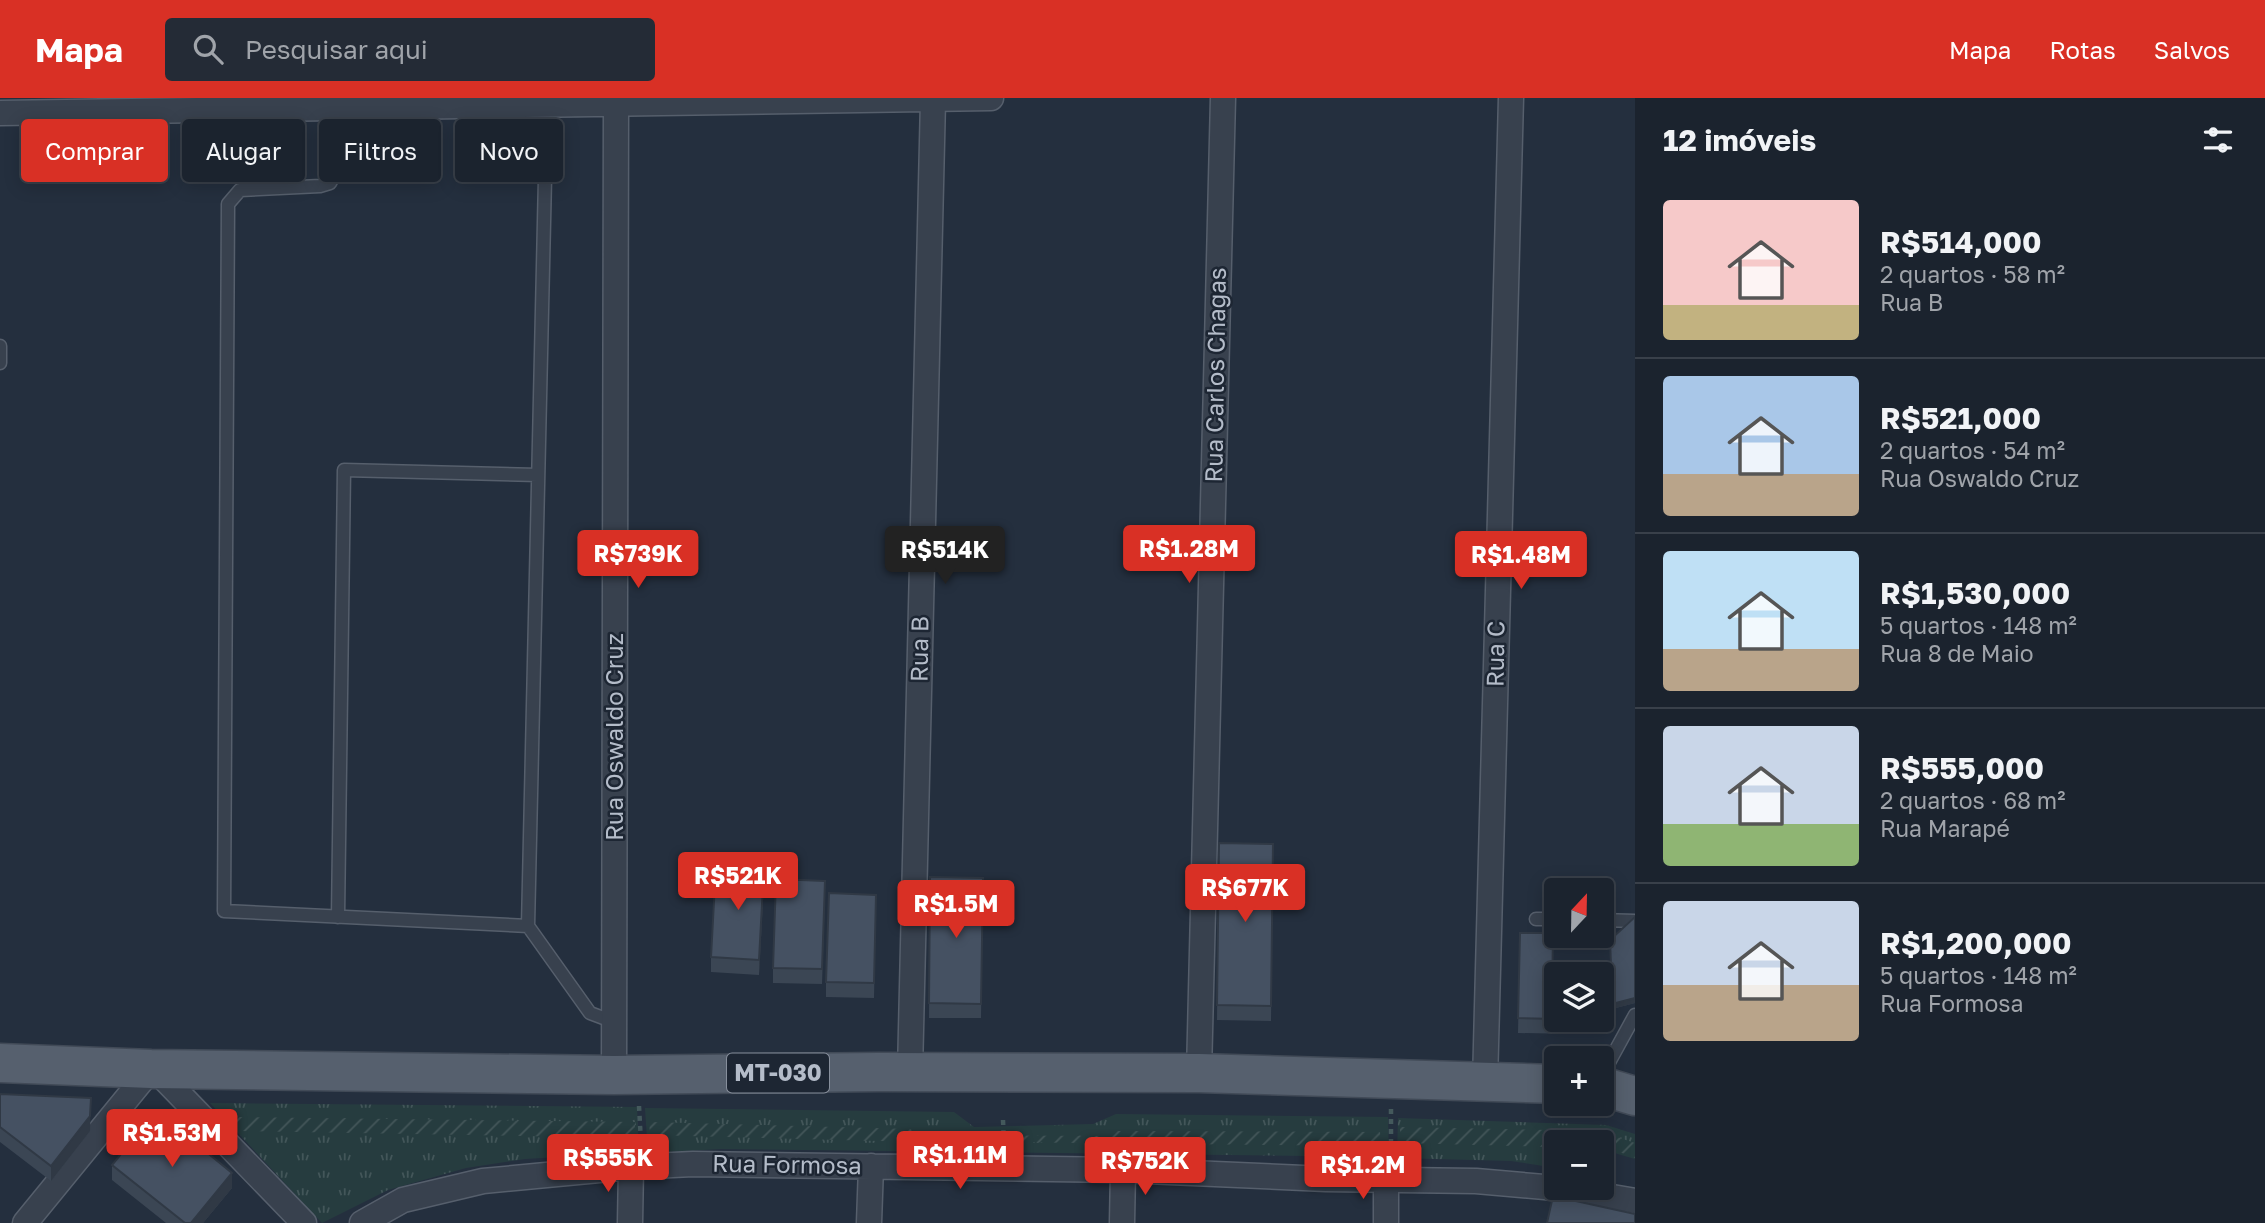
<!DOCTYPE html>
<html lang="pt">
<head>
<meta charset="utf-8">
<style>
  body { margin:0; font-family:"Golos Text",sans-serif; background:#242b36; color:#f1f3f6; height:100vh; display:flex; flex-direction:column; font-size:26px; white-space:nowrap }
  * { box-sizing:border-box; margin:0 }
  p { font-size:23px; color:#a0a4aa }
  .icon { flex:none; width:38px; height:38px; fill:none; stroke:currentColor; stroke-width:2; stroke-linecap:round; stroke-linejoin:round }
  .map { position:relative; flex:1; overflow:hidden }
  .details { display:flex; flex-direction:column; background:#1b232e; width:630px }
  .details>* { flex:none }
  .banner { position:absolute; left:21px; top:21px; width:665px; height:63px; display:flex; gap:14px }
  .needle { width:46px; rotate:22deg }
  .fabs { position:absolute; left:1544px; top:780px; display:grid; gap:14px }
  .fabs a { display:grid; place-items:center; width:70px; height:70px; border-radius:7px; background:#1b232e; box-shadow:0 4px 18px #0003,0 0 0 2px #39404a; font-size:35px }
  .price { position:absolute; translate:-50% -60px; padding:0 16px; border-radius:7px; background:#d93025; color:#fff; font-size:23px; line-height:46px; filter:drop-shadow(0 2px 4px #0008) }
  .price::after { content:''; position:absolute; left:50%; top:42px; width:21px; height:16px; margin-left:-10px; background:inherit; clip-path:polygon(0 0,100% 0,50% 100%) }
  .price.on { background:#222; color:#fff }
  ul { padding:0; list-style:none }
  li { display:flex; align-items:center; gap:21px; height:175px; padding:0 28px }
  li+li { border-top:2px solid #39404a }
  li span { display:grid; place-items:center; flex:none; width:196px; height:140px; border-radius:7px; color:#555 }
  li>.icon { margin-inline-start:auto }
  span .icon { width:84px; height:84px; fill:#fffc; stroke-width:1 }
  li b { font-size:30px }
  h2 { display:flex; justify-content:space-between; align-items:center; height:84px; padding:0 28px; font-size:30px }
  .tag { padding:0 24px; border-radius:7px; background:#1b232e; box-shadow:0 4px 18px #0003,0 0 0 2px #39404a; font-size:24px; line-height:63px }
  .tag.on { background:#d93025; color:#fff }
  header { display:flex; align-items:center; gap:42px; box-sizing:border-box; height:98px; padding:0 35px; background:#d93025; color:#fff }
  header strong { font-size:33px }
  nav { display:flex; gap:38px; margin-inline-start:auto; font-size:24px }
  .search { width:490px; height:63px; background:#242b36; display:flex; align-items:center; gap:18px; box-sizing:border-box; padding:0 24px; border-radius:7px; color:#a0a4aa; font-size:26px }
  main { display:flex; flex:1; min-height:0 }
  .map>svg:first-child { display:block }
  .grass { fill:url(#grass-tufts) }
  .garden { fill:url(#garden-furrows) }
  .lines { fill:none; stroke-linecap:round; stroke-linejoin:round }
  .lane-casing { stroke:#565f6c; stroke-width:15 }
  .street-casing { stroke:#565f6c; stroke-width:27 }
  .primary-casing { stroke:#414a57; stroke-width:41 }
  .path { stroke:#44595c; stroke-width:4.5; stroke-dasharray:5 5; stroke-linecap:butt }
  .lane { stroke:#38414e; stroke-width:12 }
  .street { stroke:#38414e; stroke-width:24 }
  .primary { stroke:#56606e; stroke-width:38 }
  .wall { fill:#3b4654 }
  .shaded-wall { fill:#303945 }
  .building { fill:#455162; stroke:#303945; stroke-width:2 }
  .labels { text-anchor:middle; stroke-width:5; stroke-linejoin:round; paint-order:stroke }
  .shield { fill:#1d2633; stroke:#878f9c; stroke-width:2 }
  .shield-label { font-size:23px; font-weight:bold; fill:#b4bcc9 }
  .street-label { font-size:24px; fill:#b4bcc9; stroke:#1d2633 }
</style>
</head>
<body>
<header>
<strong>Mapa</strong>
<div class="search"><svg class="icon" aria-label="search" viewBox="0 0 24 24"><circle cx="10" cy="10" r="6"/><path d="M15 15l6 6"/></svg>Pesquisar aqui</div>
<nav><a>Mapa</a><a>Rotas</a><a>Salvos</a></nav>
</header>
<main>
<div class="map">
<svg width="1635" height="1125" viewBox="0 0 1635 1125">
  <defs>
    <pattern id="grass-tufts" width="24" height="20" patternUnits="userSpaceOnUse" patternTransform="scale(1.75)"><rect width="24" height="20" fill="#263c3f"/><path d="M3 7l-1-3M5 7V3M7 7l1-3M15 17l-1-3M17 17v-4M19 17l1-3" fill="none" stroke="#435659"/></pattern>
    <pattern id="garden-furrows" width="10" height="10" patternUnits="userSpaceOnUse" patternTransform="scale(1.75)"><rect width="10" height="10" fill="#263c3f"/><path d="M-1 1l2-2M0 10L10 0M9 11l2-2" fill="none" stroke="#435659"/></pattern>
  </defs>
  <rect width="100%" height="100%" fill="#242f3e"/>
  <path class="grass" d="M210,1005L637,1009L639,1054L525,1061L466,1070L388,1092L322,1125Z
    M645,1010L954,1014L974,1029L1093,1026L1116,1016L1388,1019L1389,1059L721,1051L648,1055Z
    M1398,1020L1606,1027L1635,1036V1061L1601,1051V1045H1556V1070L1511,1063L1397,1060Z"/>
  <path class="garden" d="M230,1019L635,1024V1040L240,1033Z
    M649,1024L910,1031L919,1037L1104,1038L1115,1033L1380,1034L1381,1048L879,1043L650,1037Z
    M1400,1029L1599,1033L1635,1045V1060L1601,1047V1045H1556V1049L1400,1045Z"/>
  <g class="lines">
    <defs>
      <path id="lane" d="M338,10L337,72L330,85L320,88L240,92L228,106L224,813L528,828L590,915L614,924
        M0,248V265
        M338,819L344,372L538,377
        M1536,821H1556
        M1601,822L1635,823
        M528,828L545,80
        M1601,979L1635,917"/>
      <path id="street" d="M0,15L991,0
        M155,971L304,1125
        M910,974L933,2
        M1199,975L1223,0
        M614,977L616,6
        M1485,985L1511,0
        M1559,1090L1635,1103
        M25,1125L151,971
        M362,1125L403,1102L483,1083L631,1069L693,1066L1123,1072L1326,1081L1476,1083L1556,1090
        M630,1125L631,1069
        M869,1125L871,1068
        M1122,1125L1123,1072
        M1386,1125V1082"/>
      <path id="primary" d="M0,965L151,971L614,977L879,974L1199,975L1556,986
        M1601,988L1635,998"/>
    </defs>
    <use href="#lane" class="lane-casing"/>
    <use href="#street" class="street-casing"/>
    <use href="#primary" class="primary-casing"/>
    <path class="path" d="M639,1008L641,1045
      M1391,1011V1058
      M1003,1022L1004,1045"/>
    <use href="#lane" class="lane"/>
    <use href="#street" class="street"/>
    <use href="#primary" class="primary"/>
  </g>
  <path class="wall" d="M1219,745L1273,746L1271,923L1217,922Z
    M930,779L983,780L981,920H929Z
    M764,784L759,877L711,874V859Z
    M876,797L874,900L826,899V884Z
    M825,798L822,886L773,885V870Z
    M1635,819V905L1612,911H1601V877H1556V922H1576V936L1518,935L1520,835H1553L1552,900L1553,869L1611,867L1610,842Z
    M0,996L90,1033L51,1083L0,1044Z
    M112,1067L232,1090L203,1125H166L112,1082Z"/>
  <path class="shaded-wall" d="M764,769V784L759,877V862Z
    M1635,900V905L1612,911V906Z
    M91,1000L90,1033L51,1083V1068Z
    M232,1075V1090L203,1125H191Z"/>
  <path class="building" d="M1219,745L1273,746L1271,908L1217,907Z
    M716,766L764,769L759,862L711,859Z
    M930,779L983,780L981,906L929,905Z
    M776,781L825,783L822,871L773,870Z
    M829,795L876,797L874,885L826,884Z
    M1635,819V900L1612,906H1601V877H1556V900H1552L1553,869L1611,867L1610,842Z
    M1520,835H1553L1552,900H1556V921L1518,920Z
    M0,996L91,1000L90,1018L51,1068L0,1029Z
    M156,1013L232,1075L191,1125H185L112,1067Z
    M1553,1098L1635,1116V1125H1547Z"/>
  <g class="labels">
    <rect class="shield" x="727" y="955.5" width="102" height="39" rx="5"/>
    <g class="shield-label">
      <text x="778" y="983">MT-030</text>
    </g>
    <g class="street-label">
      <text transform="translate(1216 277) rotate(-89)" y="8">Rua Carlos Chagas</text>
      <text transform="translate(920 551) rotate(-89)" y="8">Rua B</text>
      <text transform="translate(1496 556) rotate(-89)" y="8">Rua C</text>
      <text transform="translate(615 639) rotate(-90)" y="8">Rua Oswaldo Cruz</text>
      <text transform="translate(787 1067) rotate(1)" y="8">Rua Formosa</text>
    </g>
  </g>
</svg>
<div class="fabs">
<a><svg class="needle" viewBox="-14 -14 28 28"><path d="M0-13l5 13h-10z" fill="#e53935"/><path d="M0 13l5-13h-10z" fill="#a0a4aa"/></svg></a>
<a><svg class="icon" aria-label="layers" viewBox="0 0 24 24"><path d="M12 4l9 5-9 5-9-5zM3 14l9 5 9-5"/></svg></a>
<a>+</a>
<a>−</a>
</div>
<b class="price" style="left:1189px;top:487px">R$1.28M</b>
<b class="price on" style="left:945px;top:488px">R$514K</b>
<b class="price" style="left:638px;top:492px">R$739K</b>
<b class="price" style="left:1521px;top:493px">R$1.48M</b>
<b class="price" style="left:738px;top:814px">R$521K</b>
<b class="price" style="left:1245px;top:826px">R$677K</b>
<b class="price" style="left:956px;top:842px">R$1.5M</b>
<b class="price" style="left:172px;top:1071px">R$1.53M</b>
<b class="price" style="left:960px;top:1093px">R$1.11M</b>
<b class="price" style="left:608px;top:1096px">R$555K</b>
<b class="price" style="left:1145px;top:1099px">R$752K</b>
<b class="price" style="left:1363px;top:1103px">R$1.2M</b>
<div class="banner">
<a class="tag on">Comprar</a>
<a class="tag">Alugar</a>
<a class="tag">Filtros</a>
<a class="tag">Novo</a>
</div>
</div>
<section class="details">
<h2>12 imóveis<svg class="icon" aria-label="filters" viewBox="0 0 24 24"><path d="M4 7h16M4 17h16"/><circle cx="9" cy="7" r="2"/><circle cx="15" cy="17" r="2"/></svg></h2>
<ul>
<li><span style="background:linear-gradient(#f6c9c9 75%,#c2b280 0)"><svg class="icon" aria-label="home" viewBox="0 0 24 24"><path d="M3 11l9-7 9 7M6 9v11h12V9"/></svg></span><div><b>R$514,000</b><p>2 quartos · 58 m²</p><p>Rua B</p></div></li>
<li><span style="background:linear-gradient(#a9c7e8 70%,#b9a48a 0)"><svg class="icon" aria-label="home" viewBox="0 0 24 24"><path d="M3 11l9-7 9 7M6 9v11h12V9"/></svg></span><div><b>R$521,000</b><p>2 quartos · 54 m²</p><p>Rua Oswaldo Cruz</p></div></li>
<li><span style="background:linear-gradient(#bfe0f5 70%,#b9a48a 0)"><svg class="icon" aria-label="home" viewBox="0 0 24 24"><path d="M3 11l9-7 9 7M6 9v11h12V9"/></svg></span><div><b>R$1,530,000</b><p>5 quartos · 148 m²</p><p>Rua 8 de Maio</p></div></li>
<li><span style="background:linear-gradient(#c9d6e8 70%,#8fb573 0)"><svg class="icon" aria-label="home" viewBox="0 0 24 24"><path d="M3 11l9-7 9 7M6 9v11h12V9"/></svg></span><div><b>R$555,000</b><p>2 quartos · 68 m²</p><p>Rua Marapé</p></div></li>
<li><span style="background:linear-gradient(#c9d6e8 60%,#b9a48a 0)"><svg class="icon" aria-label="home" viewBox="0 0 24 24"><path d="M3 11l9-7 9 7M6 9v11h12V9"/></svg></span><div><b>R$1,200,000</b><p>5 quartos · 148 m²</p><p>Rua Formosa</p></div></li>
</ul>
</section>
</main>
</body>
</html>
